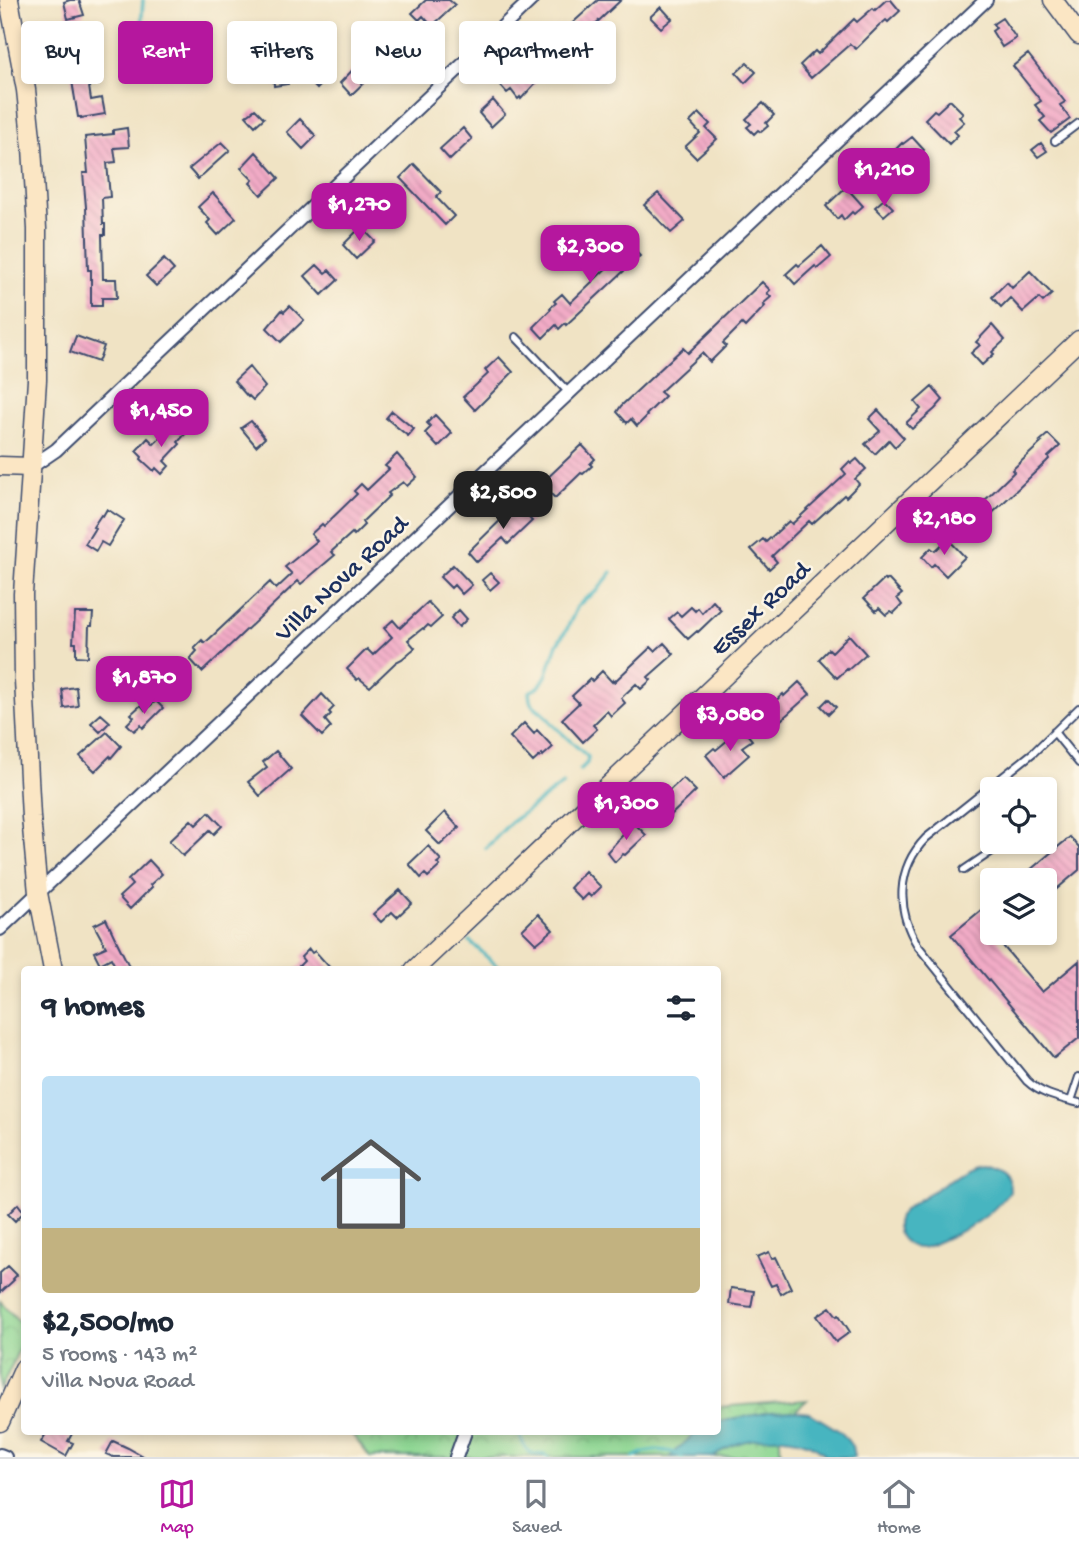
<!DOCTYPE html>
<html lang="en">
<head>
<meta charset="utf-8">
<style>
  body { margin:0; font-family:"Gochi Hand",sans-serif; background:#f2f2f3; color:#1f2937; height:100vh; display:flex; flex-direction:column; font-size:26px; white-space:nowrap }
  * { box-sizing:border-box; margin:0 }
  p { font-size:23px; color:#747a83 }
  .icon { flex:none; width:38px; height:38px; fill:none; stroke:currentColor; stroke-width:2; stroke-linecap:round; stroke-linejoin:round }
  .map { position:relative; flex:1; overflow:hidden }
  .details { position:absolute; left:21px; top:966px; width:700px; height:469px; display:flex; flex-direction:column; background:#fff; border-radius:7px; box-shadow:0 4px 10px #0003 }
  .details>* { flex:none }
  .hud { position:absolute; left:21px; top:21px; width:700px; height:63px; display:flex; gap:14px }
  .fabs { position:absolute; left:980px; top:777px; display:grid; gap:14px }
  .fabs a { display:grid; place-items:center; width:77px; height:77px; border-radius:7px; background:#fff; box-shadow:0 4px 10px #0003; font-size:35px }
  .price { position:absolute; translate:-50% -60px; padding:0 16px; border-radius:14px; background:#b5179e; color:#fff; font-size:23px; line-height:46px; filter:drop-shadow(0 2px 4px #0008) }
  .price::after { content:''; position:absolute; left:50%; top:42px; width:21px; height:16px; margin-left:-10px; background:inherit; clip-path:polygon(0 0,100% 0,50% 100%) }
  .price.selected { background:#222; color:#fff }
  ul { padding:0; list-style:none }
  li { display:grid; align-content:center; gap:14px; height:371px; padding:0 21px }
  li span { display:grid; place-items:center; height:217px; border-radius:7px; color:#555 }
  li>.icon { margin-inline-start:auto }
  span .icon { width:126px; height:126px; fill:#fffc; stroke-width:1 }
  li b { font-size:30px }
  h2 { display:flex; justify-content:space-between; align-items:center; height:84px; padding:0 21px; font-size:30px }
  .chip { padding:0 24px; border-radius:7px; background:#fff; box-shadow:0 4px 10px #0003; font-size:24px; line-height:63px }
  .chip.selected { background:#b5179e; color:#fff }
  .menu { display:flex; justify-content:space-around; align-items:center; height:98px; border-top:2px solid #e0e1e3; background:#fff; font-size:19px; color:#747a83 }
  .menu a { display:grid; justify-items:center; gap:4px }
  .menu .selected { color:#b5179e }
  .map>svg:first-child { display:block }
  .park { fill:url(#park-crowns); stroke:#548278; stroke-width:2 }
  .water { fill:#46b5c0; stroke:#30728f; stroke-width:2 }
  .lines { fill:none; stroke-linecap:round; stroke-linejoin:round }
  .stream { stroke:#46b5c0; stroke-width:3.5 }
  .building { fill:url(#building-back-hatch) }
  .lane-casing { stroke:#3b4a6d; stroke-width:10 }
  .street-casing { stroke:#3b4a6d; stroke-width:16 }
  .secondary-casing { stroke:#3b4a6d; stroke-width:21 }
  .lane { stroke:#fff; stroke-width:6 }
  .street { stroke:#fff; stroke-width:12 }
  .secondary { stroke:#fbe6c4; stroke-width:18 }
  .labels { text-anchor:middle; stroke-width:5; stroke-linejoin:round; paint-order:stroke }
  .street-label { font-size:26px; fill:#1b2f5e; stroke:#fcf5e5 }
</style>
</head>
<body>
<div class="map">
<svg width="1079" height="1457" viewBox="0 0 1079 1457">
  <defs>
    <pattern id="park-crowns" width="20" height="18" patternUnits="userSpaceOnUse" patternTransform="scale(1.75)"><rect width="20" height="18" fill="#8cd692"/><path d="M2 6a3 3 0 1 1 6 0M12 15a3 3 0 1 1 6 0" fill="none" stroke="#78b880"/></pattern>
    <pattern id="building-back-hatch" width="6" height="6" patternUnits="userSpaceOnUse" patternTransform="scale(1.75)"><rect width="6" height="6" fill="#f2abc6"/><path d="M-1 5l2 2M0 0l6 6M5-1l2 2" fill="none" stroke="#cf93ac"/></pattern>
  </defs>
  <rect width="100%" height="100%" fill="#fcf5e5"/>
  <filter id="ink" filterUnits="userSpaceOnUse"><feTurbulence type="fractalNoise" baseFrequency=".0143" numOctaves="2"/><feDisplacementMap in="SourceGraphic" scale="14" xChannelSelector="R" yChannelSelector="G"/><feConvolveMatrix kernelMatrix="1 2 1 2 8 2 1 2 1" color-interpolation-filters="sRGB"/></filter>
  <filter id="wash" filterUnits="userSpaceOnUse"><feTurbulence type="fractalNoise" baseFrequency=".00686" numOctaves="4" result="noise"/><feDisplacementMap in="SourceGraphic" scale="28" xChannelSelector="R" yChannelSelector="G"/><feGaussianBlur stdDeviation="1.57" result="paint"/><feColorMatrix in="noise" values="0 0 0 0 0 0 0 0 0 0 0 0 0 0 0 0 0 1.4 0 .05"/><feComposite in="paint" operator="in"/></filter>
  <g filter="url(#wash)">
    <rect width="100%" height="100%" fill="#f0e3c4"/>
    <path class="park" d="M0,1301L24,1327V1338L0,1391Z
      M807,1400L779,1426L781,1457H370L350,1432H718V1407Z"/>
    <path class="water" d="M983,1164C1000,1169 1010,1173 1010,1191C988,1219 972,1227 940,1241C934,1243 927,1248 920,1248C913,1248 906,1244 902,1238C884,1213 919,1201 936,1189C949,1180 966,1165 983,1164Z
      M793,1411L810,1413L841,1432L852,1446L854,1457H827C806,1429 737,1434 714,1457H671L674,1452L697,1432H718V1422L769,1412Z"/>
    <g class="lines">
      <path class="stream" d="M135,52L141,28L143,0
        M580,770L587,763L588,757L554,726L543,713L534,706L530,700L529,692L539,687L546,676L557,644L567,629L577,607L585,599L597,591L612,572
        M486,848L510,823L563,784
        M470,941L501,970
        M519,1432C522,1441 525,1453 536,1454C547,1456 537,1452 548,1457
        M634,1457C648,1448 669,1448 682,1457"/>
    </g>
    <g id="blocks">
      <path class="building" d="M70,0H79L84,15L68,19L64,2Z
        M426,0H449L455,5L432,26L423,16L419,20L412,13Z
        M598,0H621L558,59L564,66L557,73L551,66L521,99L520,97L518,99L511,90L507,93L500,85L516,71L520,74L556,38Z
        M886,0H891L900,11L888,22L886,20L878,27L856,49L850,44L811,78L800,65L815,51L818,54L854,19L857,22L873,8L875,10Z
        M661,7L672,19L661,28L650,17Z
        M1002,18L1016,38L1002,47L992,31L996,28L993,24Z
        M393,22L412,45L403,54L401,52L383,69L384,70L376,78L373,74L351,95L340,83L368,54L376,62L392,46L380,34Z
        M1028,54L1065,102L1060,105L1070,119L1051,133L1040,121L1045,117L1035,105L1041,101L1013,66Z
        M85,60L91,100L102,98L105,114L81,118V117H78L69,63Z
        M747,63L756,72L745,83L736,73Z
        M287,69L288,84L274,86L273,70Z
        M317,71L326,80L317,89L308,80Z
        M493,100L505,114L491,127L479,113Z
        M950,100L963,113L959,117L964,122L954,131L958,135L949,144L925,119L934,110L937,112Z
        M763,103L774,115L766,123L768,126L761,132L758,130L754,134L747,127L751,124L746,119Z
        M255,109L264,118L255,126L246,116Z
        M699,113L710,124L706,128L717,139L696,158L685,147L700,133L690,122Z
        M300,119L316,136L303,149L287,132Z
        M127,128L129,147L114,148L116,162L107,163L110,197L102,198L103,224H105V235H102L103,279H116L117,298H102V306H91V270H88L86,207L83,173H88L85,137L113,134V130Z
        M463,128L472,139L450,160L440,149Z
        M912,137L924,150L915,158L914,156L893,175L882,163L902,143L903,144Z
        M222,142L230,150L198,179L189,169Z
        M1041,143L1047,151L1038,157L1032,150Z
        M256,152L279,178L261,195L250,183L253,180L241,168Z
        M414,164L441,192L436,197L454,216L445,225L400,178Z
        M846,187L863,206L854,214L852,212L844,220L841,215L837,219L826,206Z
        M213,193L236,218L218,235L207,223L210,220L198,207Z
        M658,193L685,221L671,233L644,205Z
        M884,199L893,208L884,216L875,207Z
        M361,227L375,241L356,259L343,245Z
        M606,230L618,242L623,238L640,256L566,325L565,323L559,329L556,325L543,338L533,327L551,309L550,308L556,303L554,301L562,294L570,303L615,260L596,240Z
        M822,246L831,257L817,269L815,266L795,284L786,274L797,264L799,266Z
        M164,259L174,270L156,286L146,276Z
        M317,265L325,273L329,270L338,280L322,295L305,276Z
        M1030,271L1052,294L1043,302L1039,298L1023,312L1010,298L1001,307L992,297L1007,282L1012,288Z
        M762,282L770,290L767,293L771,297L763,304L765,306L745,327L742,324L723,343L726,346L710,362L702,353L676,377L660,392L665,396L646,415L647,416L637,426L631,419L627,423L617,412L621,406L683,348L688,353Z
        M290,306L304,320L281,342L267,328L282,310L284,312Z
        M992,325L1005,340L992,352L994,354L982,365L971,353L980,345L976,342Z
        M76,336L104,346L98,362L70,352Z
        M499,357L513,372L475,410L463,397L488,374L485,370Z
        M249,367L265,387L253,400L249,396L248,397L234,381Z
        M932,387L943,400L935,409L912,429L906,423L921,409L915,402Z
        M878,410L904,438L895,447L889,440L875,454L865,444L880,431L869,419Z
        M392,411L414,429L408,436L386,418Z
        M435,415L452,433L438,447L425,433L431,427L427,423Z
        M251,421L265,438L256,446L241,428Z
        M175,423L186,433L178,442L180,444L164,461L169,466L162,474L156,468L154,471L141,459L142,457L136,451L148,438L154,444Z
        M1048,434L1060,446L1048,457L1049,459L1046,462L983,522L970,508L977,501L980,505L1014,472L1012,470L1042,442L1040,441Z
        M582,445L595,459L590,464L592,466L583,474L581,473L555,498L541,484Z
        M397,454L417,477L407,486L403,482L388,493L390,495L362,522L364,525L354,535L352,533L331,552L335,555L301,584L298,581L202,672L190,659L197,651L194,648L202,640L205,643L270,582L276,589L292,574L285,567L317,541L311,534L322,524L324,526L357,494L354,491L361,484L367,490L389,469L385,466Z
        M857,459L866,469L855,479L859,484L846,497L844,495L812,524L809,521L772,556L777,562L769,569L751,549L763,539L766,542L789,521L792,524L846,474L842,469L849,462L851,464Z
        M523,501L531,509L526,515L532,521L508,544L503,538L477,562L468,552L516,505L517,506Z
        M107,509L124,520L108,546L101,542L96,551L85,544L95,528L93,527L101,515L103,516Z
        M948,539L965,557L946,576L934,564L931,567L922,557L931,548L935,551Z
        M453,565L472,585L462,594L454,585L451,588L440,577Z
        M490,573L499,582L490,590L482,580Z
        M884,579L886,581L888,579L902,594L897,598L902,605L894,613L891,611L886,615L879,608L876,611L864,598Z
        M713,601L721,610L698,632L697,631L688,639L669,619L677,612L681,616L691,607L695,611L698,608L702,613Z
        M428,602L442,617L431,627L428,625L424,629L423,628L408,640L415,648L402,659L396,662L370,687L359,678L357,680L347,669L367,649L373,655L392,637L384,628L393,620L400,628Z
        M459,610L467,619L459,627L451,618Z
        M75,613H93L92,626H89L88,657L76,656V643H73Z
        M849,635L866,654L848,670L847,669L837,678L819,659L829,649L832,652Z
        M664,643L674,654L648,677L651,680L641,689L636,684L621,698L625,703L611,716L607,711L593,725L597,729L583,742L562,719L579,703L572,696L590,679L592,681L602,671L612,682L613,680L614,682L651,647L655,651Z
        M799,682L810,694L772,728L756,711L763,703L768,708L783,694L784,696Z
        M76,687L78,706L64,708L62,689Z
        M322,694L334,707L329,712L331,714L325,720L331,727L322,736L302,716Z
        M828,699L836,707L829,714L821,706Z
        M156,701L163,708L143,728L141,725L134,731L127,724L134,717L131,714L141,705L145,710Z
        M101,714L110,722L100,732L91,723Z
        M524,723L534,734L537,730L553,747L543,756L542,754L533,762L510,737Z
        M742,728L752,740L742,747L749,755L724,777L706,755L714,748L716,750Z
        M107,732L121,746L111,758L110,756L95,771L80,756Z
        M276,751L291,769L260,796L248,782L267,767L263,762Z
        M683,778L696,791L672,814L659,800Z
        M209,812L222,826L214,834L210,830L183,856L169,841L191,820L196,825Z
        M445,812L459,828L440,845L426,831Z
        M634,823L646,835L625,855L623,854L615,862L607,852Z
        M1070,837L1079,847V870L1045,899V880H1018Z
        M428,846L441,860L437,863L440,866L428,877L425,874L421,878L409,864Z
        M149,860L162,874L150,885L152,887L130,909L119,897L132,885L128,880Z
        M585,871L601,887L591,897L588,894L582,900L570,888Z
        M400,890L412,903L397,917L392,912L381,922L373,914Z
        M992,901V933H1004L997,939L1042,992L1079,961V1038L1054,1058L951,935Z
        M538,914L553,930L536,944L522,930Z
        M106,919L115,938L131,970H117L111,958L100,964L94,952L106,947L94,925Z
        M309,949L312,953L315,951L332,970H295L304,961L301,957Z
        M18,1204L24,1212L15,1221L8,1214Z
        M769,1252L772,1259L776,1257L791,1288L781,1294L776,1284L771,1286L757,1257Z
        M8,1266L17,1275L13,1279L14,1280L0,1293V1273Z
        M731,1288L754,1291L751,1307L729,1304Z
        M830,1307L837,1316L839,1315L850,1332L836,1342L817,1316Z
        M47,1432H73L68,1441L73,1443L66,1456L41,1442Z
        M113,1441L128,1448L144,1457H113L106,1454Z"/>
    </g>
  </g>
  <g filter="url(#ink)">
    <use href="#blocks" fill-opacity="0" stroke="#3b4a6d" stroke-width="2"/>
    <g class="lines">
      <defs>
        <path id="lane" d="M1055,141L1079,123
          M516,337L569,393
          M1079,708L1034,752L926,838C896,869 896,910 918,946L1027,1081C1042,1095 1060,1098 1079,1103
          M1054,732L1079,763
          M985,790L992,800
          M964,870L995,849L999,842
          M1071,1101L1079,1077"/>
        <path id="street" d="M31,467L56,450L531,0
          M0,929L986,0
          M0,1455L5,1457
          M456,1457L465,1432"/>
        <path id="secondary" d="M9,0L26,90L32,147L37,229V380L23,594L24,680L31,817L38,893L53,970
          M1053,0L1079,35
          M0,466L31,467
          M414,970L1079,340
          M0,1422L24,1368"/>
      </defs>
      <use href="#lane" class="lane-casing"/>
      <use href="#street" class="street-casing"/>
      <use href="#secondary" class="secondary-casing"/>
      <use href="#lane" class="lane"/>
      <use href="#street" class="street"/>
      <use href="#secondary" class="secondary"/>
    </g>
  </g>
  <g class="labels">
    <g class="street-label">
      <text transform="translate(340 577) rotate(-43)" y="9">Villa Nova Road</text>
      <text transform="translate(759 607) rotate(-43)" y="9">Essex Road</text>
    </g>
  </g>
</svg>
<div class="fabs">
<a><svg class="icon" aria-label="locate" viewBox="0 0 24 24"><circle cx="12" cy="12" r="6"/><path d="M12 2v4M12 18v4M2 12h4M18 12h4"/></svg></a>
<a><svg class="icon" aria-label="layers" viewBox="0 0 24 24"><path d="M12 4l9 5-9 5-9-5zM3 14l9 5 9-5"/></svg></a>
</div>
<b class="price" style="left:884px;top:208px">$1,210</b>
<b class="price" style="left:359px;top:243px">$1,270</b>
<b class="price" style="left:590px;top:285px">$2,300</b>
<b class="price" style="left:161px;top:449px">$1,450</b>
<b class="price selected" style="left:503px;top:531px">$2,500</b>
<b class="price" style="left:944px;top:557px">$2,180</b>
<b class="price" style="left:144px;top:716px">$1,870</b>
<b class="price" style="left:730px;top:753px">$3,080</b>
<b class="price" style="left:626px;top:842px">$1,300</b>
<div class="hud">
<a class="chip">Buy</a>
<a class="chip selected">Rent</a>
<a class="chip">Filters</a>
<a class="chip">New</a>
<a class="chip">Apartment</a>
</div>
<section class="details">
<h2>9 homes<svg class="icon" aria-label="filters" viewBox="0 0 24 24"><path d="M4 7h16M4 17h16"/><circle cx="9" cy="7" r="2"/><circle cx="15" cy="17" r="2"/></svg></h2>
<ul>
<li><span style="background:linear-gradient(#bfe0f5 70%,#c2b280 0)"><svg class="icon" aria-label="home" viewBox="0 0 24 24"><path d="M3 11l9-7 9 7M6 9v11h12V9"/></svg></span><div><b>$2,500/mo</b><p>5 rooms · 143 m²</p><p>Villa Nova Road</p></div></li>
</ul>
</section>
</div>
<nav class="menu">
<a class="selected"><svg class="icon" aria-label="map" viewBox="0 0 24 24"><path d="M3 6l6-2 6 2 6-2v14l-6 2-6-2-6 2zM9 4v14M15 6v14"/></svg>Map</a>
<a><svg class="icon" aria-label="saved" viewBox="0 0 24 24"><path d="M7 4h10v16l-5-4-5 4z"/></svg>Saved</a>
<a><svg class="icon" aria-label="home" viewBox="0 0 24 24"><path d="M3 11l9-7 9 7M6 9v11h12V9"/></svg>Home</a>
</nav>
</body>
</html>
